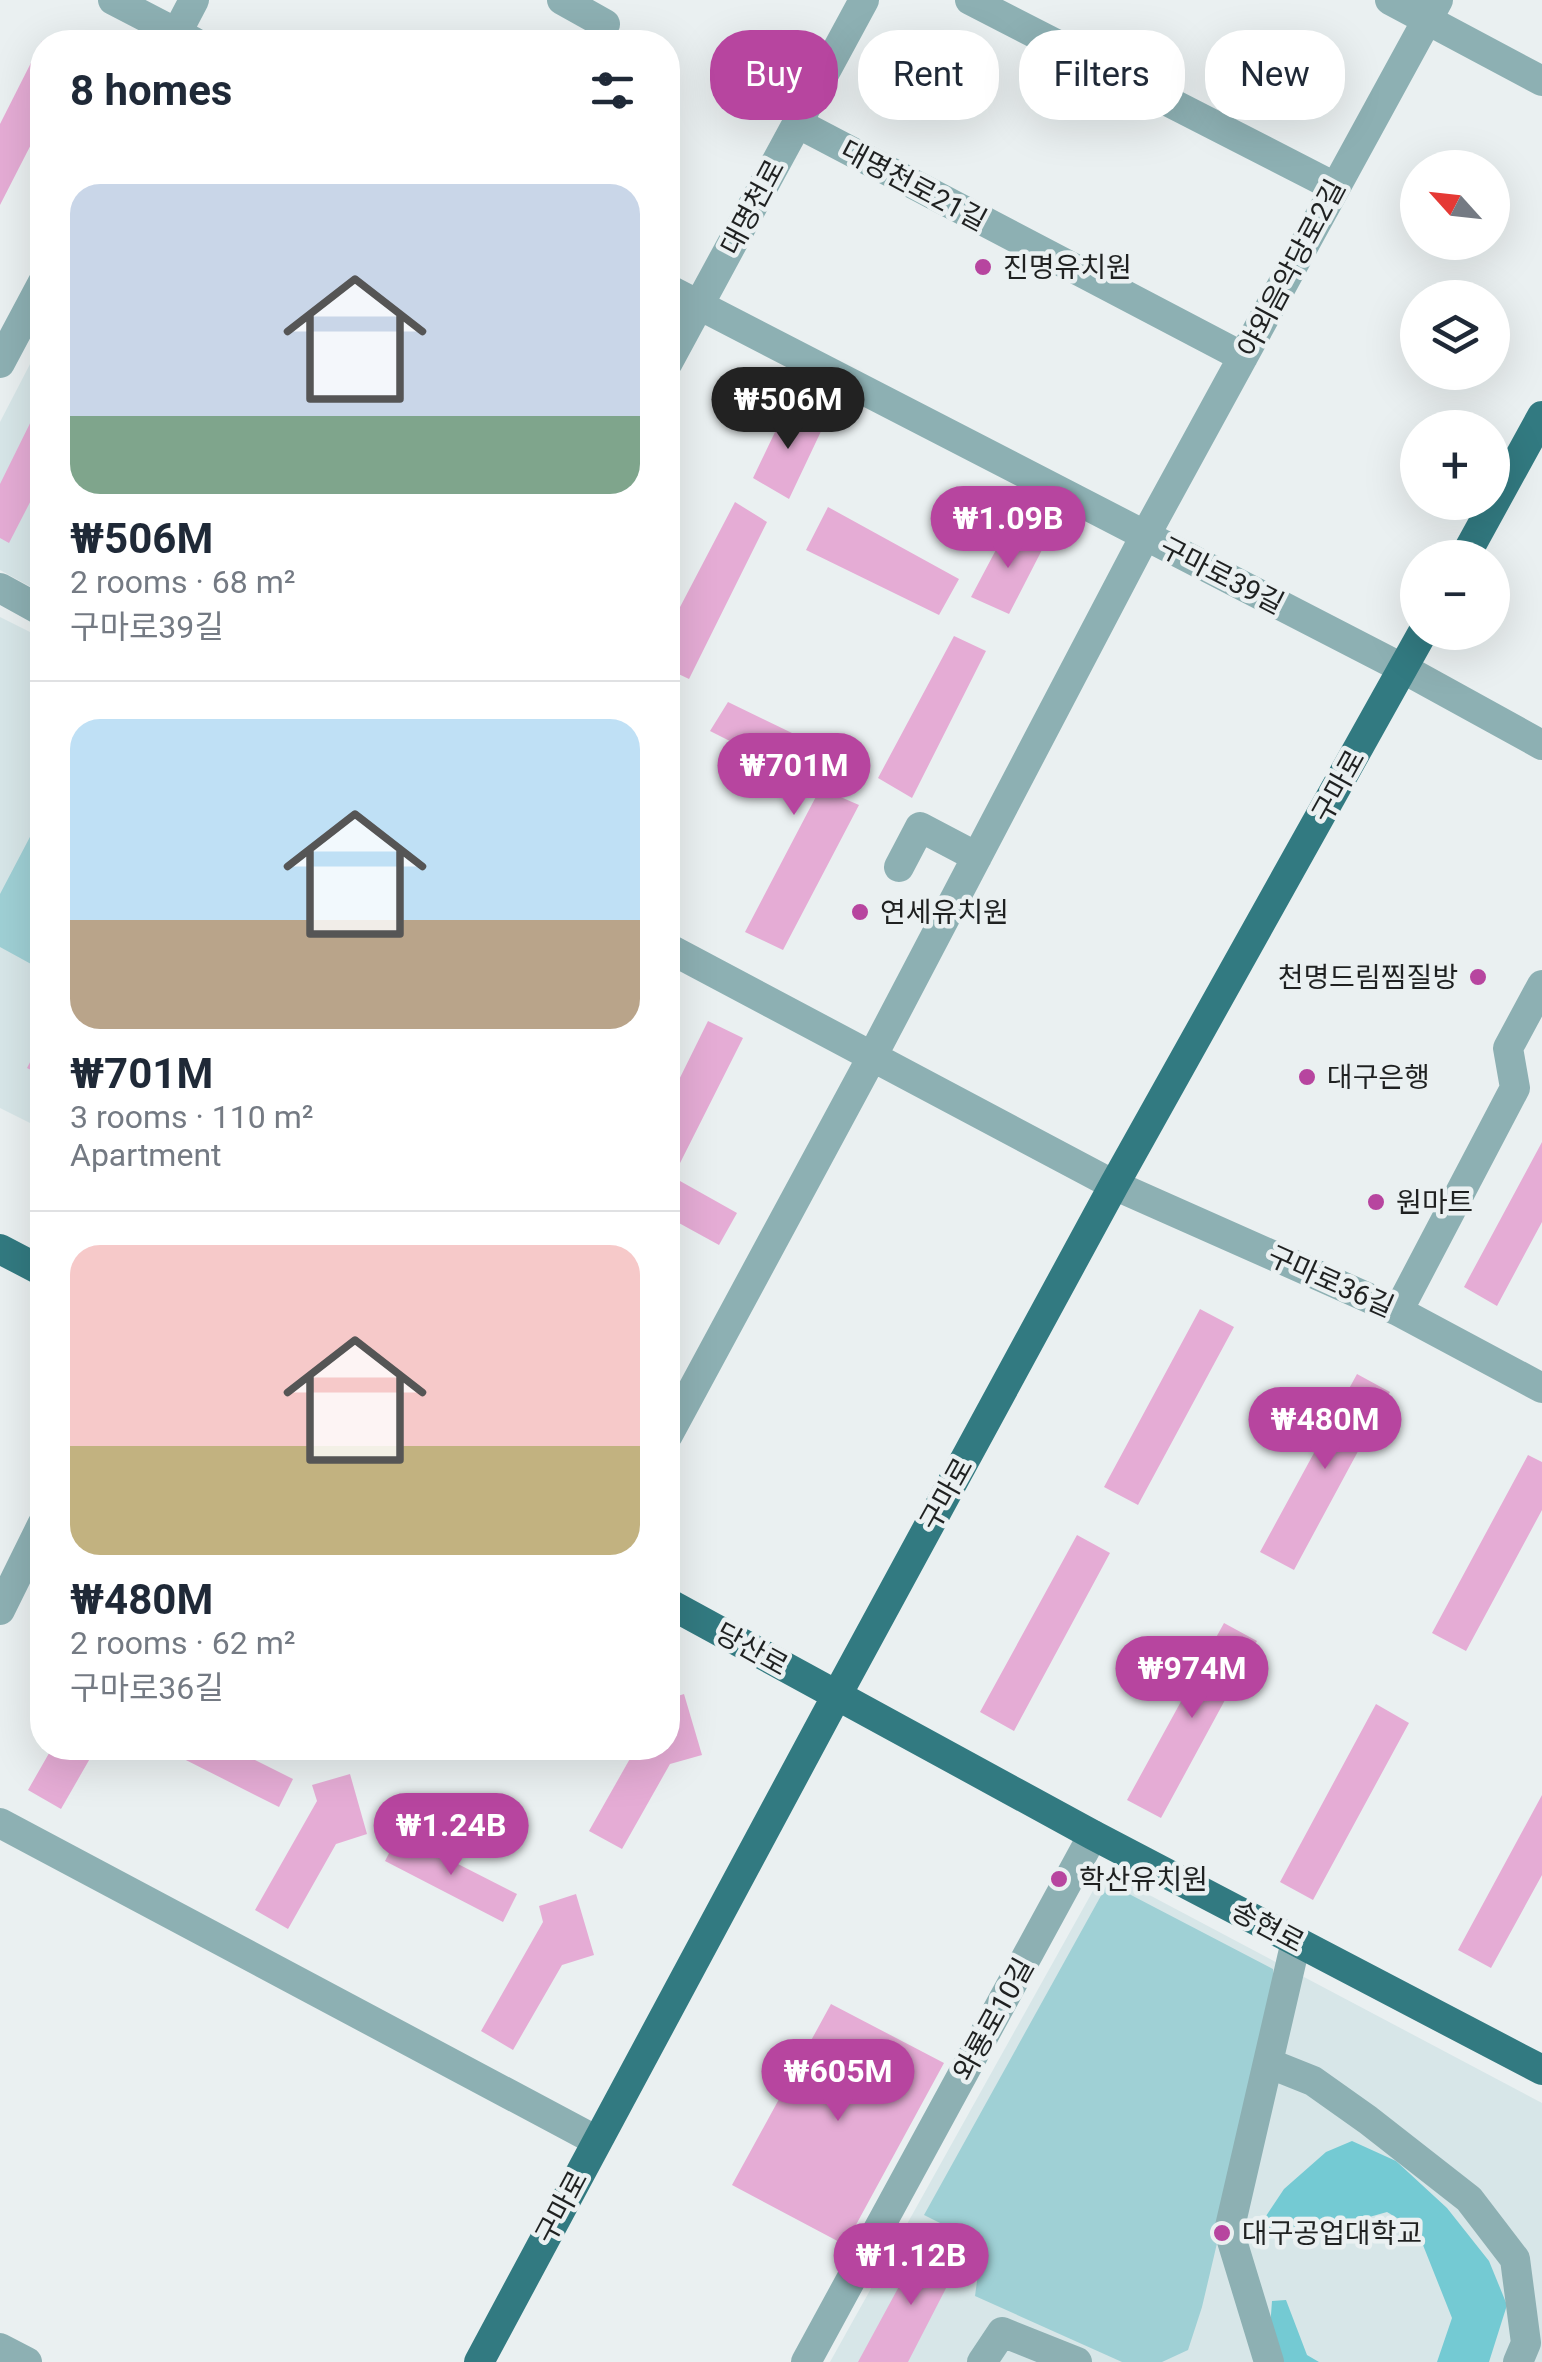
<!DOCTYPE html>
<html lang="en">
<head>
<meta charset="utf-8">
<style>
  body { margin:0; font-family:Roboto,"Noto Sans KR",sans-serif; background:#f2f2f3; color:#1f2937; height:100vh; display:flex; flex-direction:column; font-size:38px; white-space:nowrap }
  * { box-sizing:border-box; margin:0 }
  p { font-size:32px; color:#747a83 }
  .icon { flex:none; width:55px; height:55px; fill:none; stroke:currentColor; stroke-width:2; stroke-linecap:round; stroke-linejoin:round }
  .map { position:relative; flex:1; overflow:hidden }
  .panel { position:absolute; left:30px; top:30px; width:650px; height:1730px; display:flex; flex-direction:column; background:#fff; border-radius:40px; box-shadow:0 10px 40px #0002 }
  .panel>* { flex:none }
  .guide { position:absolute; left:710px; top:30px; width:680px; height:90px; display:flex; gap:20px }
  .needle { width:65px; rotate:297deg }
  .controls { position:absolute; left:1400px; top:150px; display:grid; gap:20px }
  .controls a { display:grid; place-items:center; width:110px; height:110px; border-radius:50%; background:#fff; box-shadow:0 10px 40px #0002; font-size:50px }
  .price { position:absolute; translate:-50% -85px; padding:0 22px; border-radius:35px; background:#b7459f; color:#fff; font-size:32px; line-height:65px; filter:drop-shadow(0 2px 5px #0008) }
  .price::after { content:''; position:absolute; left:50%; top:60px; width:30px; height:22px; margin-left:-15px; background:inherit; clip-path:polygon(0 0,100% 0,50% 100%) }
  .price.selected { background:#222; color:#fff }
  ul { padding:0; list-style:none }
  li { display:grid; align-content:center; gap:20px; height:530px; padding:0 40px }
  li+li { border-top:2px solid #e0e1e3 }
  li span { display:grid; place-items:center; height:310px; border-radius:30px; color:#555 }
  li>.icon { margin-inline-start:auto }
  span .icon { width:180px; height:180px; fill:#fffc; stroke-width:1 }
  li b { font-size:42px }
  h2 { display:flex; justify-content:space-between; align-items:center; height:120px; padding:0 40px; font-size:42px }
  .pill { padding:0 35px; border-radius:40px; background:#fff; box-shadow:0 10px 40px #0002; font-size:35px; line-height:90px }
  .pill.selected { background:#b7459f; color:#fff }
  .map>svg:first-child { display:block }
  .built { fill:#d7e6e8 }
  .green { fill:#9fd0d5 }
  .forest { fill:#74cad3 }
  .building { fill:#e5acd5 }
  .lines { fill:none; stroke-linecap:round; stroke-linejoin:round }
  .minor { stroke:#8db0b3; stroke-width:30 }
  .major { stroke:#327a81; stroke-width:30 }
  .poi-dot { fill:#b7459f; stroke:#eaf0f1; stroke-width:4 }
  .labels { text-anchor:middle; stroke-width:9; stroke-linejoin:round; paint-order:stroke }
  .street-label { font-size:28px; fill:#1f2121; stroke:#eaf0f1 }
  .poi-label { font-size:28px; fill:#1f2121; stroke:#eaf0f1; text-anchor:start }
</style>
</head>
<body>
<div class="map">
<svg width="1542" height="2362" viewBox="0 0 1542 2362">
  <rect width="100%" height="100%" fill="#eaf0f1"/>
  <path class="built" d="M42,341V593L0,570V422Z
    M0,617L42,638V1129L0,1108Z
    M1104,1871L1542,2103V2362H830Z"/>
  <path class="green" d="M42,814V970L0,947V894Z
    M1108,1883L1273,1969L1276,1993L1202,2307L1188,2350L1162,2362H1122L975,2296L982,2244L924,2215Z"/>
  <path class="forest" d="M1352,2141L1396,2161L1447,2208L1489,2261L1507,2305L1489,2362H1437L1452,2318L1417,2230L1387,2212L1295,2238L1280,2236L1267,2229L1266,2216L1284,2189L1326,2152Z
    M1286,2300L1307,2355L1319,2362H1279L1269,2342L1272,2301Z"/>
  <path class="building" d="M42,41V123L0,205V124Z
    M42,399V479L9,543L0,538V484Z
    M787,407L824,425L789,499L753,478Z
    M735,502L767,522L689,679L668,669V630Z
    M828,507L959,579L939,615L806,550Z
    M1007,529L1045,544L1009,614L971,597Z
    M954,636L986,651L912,798L878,778Z
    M728,702L852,762L836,795L859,805L783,950L745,932L821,787L710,731Z
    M708,1021L743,1038L674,1175L668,1171V1102Z
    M42,1039V1091L33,1086L39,1074L27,1068Z
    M1542,1142V1222L1497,1306L1464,1287Z
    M680,1181L737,1213L719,1245L668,1217V1203Z
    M1200,1309L1234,1327L1138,1505L1104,1487Z
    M1357,1374L1390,1392L1294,1570L1260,1552Z
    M1528,1455L1542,1462V1510L1466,1651L1432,1633Z
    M1077,1535L1110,1553L1014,1731L980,1712Z
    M1224,1623L1257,1641L1161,1818L1127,1800Z
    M684,1694L702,1755L670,1764L622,1849L589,1831L636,1748H668V1699Z
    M1376,1704L1409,1723L1313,1900L1280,1882Z
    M52,1748H96L61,1809L28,1790Z
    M162,1748H231L293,1779L279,1807Z
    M350,1774L367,1834L336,1844L288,1929L255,1910L317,1801L312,1785Z
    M1542,1795V1875L1491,1968L1458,1950Z
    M399,1834L517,1894L503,1922L385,1861Z
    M576,1894L594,1955L562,1965L513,2050L481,2031L543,1922L539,1906Z
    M831,2004L944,2063L845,2245L732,2185Z
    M922,2244L959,2263L908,2362H858Z"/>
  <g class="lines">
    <path class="minor" d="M113,0L194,42
      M562,0L605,24
      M970,0L1335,187
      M1390,0L1542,81
      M172,42L194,0
      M797,123L1243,357
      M668,289L1404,669L1542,745
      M668,362L864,0
      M0,363L42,284
      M0,588L42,611
      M899,867L920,827L977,857
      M668,948L1114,1185L1398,1311L1542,1388
      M1398,1311L1515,1088L1508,1048L1542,985
      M668,1435L872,1057L1145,536L1438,0
      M0,1610L42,1525
      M0,1823L597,2141
      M1268,2063L1313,2081L1368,2120L1469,2199L1515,2259L1526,2343L1518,2362
      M0,2348L27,2362
      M806,2362L1093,1835
      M982,2362L1002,2332L1077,2362
      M1269,2362L1229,2231L1296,1941"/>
    <path class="major" d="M1464,558L1542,416
      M0,1249L42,1271
      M668,1603L1093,1835L1542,2070
      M479,2362L837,1695L1114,1185L1423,632"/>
  </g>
  <g class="poi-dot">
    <circle cx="983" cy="267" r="10"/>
    <circle cx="860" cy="912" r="10"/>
    <circle cx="1478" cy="977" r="10"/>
    <circle cx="1307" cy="1077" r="10"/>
    <circle cx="1376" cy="1202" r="10"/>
    <circle cx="1059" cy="1879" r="10"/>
    <circle cx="1222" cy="2233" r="10"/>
  </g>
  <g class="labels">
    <g class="street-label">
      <text transform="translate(914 185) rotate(28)" y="10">대명천로21길</text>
      <text transform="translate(752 207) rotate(-62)" y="10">대명천로</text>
      <text transform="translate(1291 268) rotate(-62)" y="10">야외음악당로2길</text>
      <text transform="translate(1222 575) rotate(27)" y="10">구마로39길</text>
      <text transform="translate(1338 786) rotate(-61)" y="10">구마로</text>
      <text transform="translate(1331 1281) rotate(24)" y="10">구마로36길</text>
      <text transform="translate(946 1494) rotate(-61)" y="10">구마로</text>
      <text transform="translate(752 1649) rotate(29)" y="10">당산로</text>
      <text transform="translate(1268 1926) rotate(28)" y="10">송현로</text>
      <text transform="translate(993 2019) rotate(-61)" y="10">와룡로10길</text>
      <text transform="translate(561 2207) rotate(-62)" y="10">구마로</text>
    </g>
    <g class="poi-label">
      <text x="1003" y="277">진명유치원</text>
      <text x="880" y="922">연세유치원</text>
      <text x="1458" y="987" text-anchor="end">천명드림찜질방</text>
      <text x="1327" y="1087">대구은행</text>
      <text x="1396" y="1212">원마트</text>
      <text x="1079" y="1889">학산유치원</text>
      <text x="1242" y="2243">대구공업대학교</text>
    </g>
  </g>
</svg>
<div class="controls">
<a><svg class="needle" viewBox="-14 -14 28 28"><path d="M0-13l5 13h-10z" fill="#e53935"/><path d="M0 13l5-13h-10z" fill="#747a83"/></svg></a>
<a><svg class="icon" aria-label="layers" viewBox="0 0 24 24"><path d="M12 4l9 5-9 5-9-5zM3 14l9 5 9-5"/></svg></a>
<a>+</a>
<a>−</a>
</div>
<b class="price selected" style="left:788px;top:452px">₩506M</b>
<b class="price" style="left:1008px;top:571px">₩1.09B</b>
<b class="price" style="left:794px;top:818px">₩701M</b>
<b class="price" style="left:1325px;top:1472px">₩480M</b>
<b class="price" style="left:1192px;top:1721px">₩974M</b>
<b class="price" style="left:451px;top:1878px">₩1.24B</b>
<b class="price" style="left:838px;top:2124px">₩605M</b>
<b class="price" style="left:911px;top:2308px">₩1.12B</b>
<div class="guide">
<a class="pill selected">Buy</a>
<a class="pill">Rent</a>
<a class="pill">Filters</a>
<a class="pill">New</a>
</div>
<section class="panel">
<h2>8 homes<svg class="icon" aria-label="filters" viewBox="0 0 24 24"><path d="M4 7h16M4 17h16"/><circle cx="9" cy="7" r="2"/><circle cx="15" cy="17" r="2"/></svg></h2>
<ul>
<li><span style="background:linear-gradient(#c9d6e8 75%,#7fa58c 0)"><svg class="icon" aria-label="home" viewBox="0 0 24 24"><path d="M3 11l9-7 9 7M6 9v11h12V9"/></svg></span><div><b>₩506M</b><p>2 rooms · 68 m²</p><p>구마로39길</p></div></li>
<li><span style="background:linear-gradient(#bfe0f5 65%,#b9a48a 0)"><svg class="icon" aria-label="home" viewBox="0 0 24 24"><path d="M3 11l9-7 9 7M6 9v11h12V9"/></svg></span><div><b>₩701M</b><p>3 rooms · 110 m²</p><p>Apartment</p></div></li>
<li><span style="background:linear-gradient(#f6c9c9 65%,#c2b280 0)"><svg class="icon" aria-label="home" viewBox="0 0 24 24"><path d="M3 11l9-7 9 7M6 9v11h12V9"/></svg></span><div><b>₩480M</b><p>2 rooms · 62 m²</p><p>구마로36길</p></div></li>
</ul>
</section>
</div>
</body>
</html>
